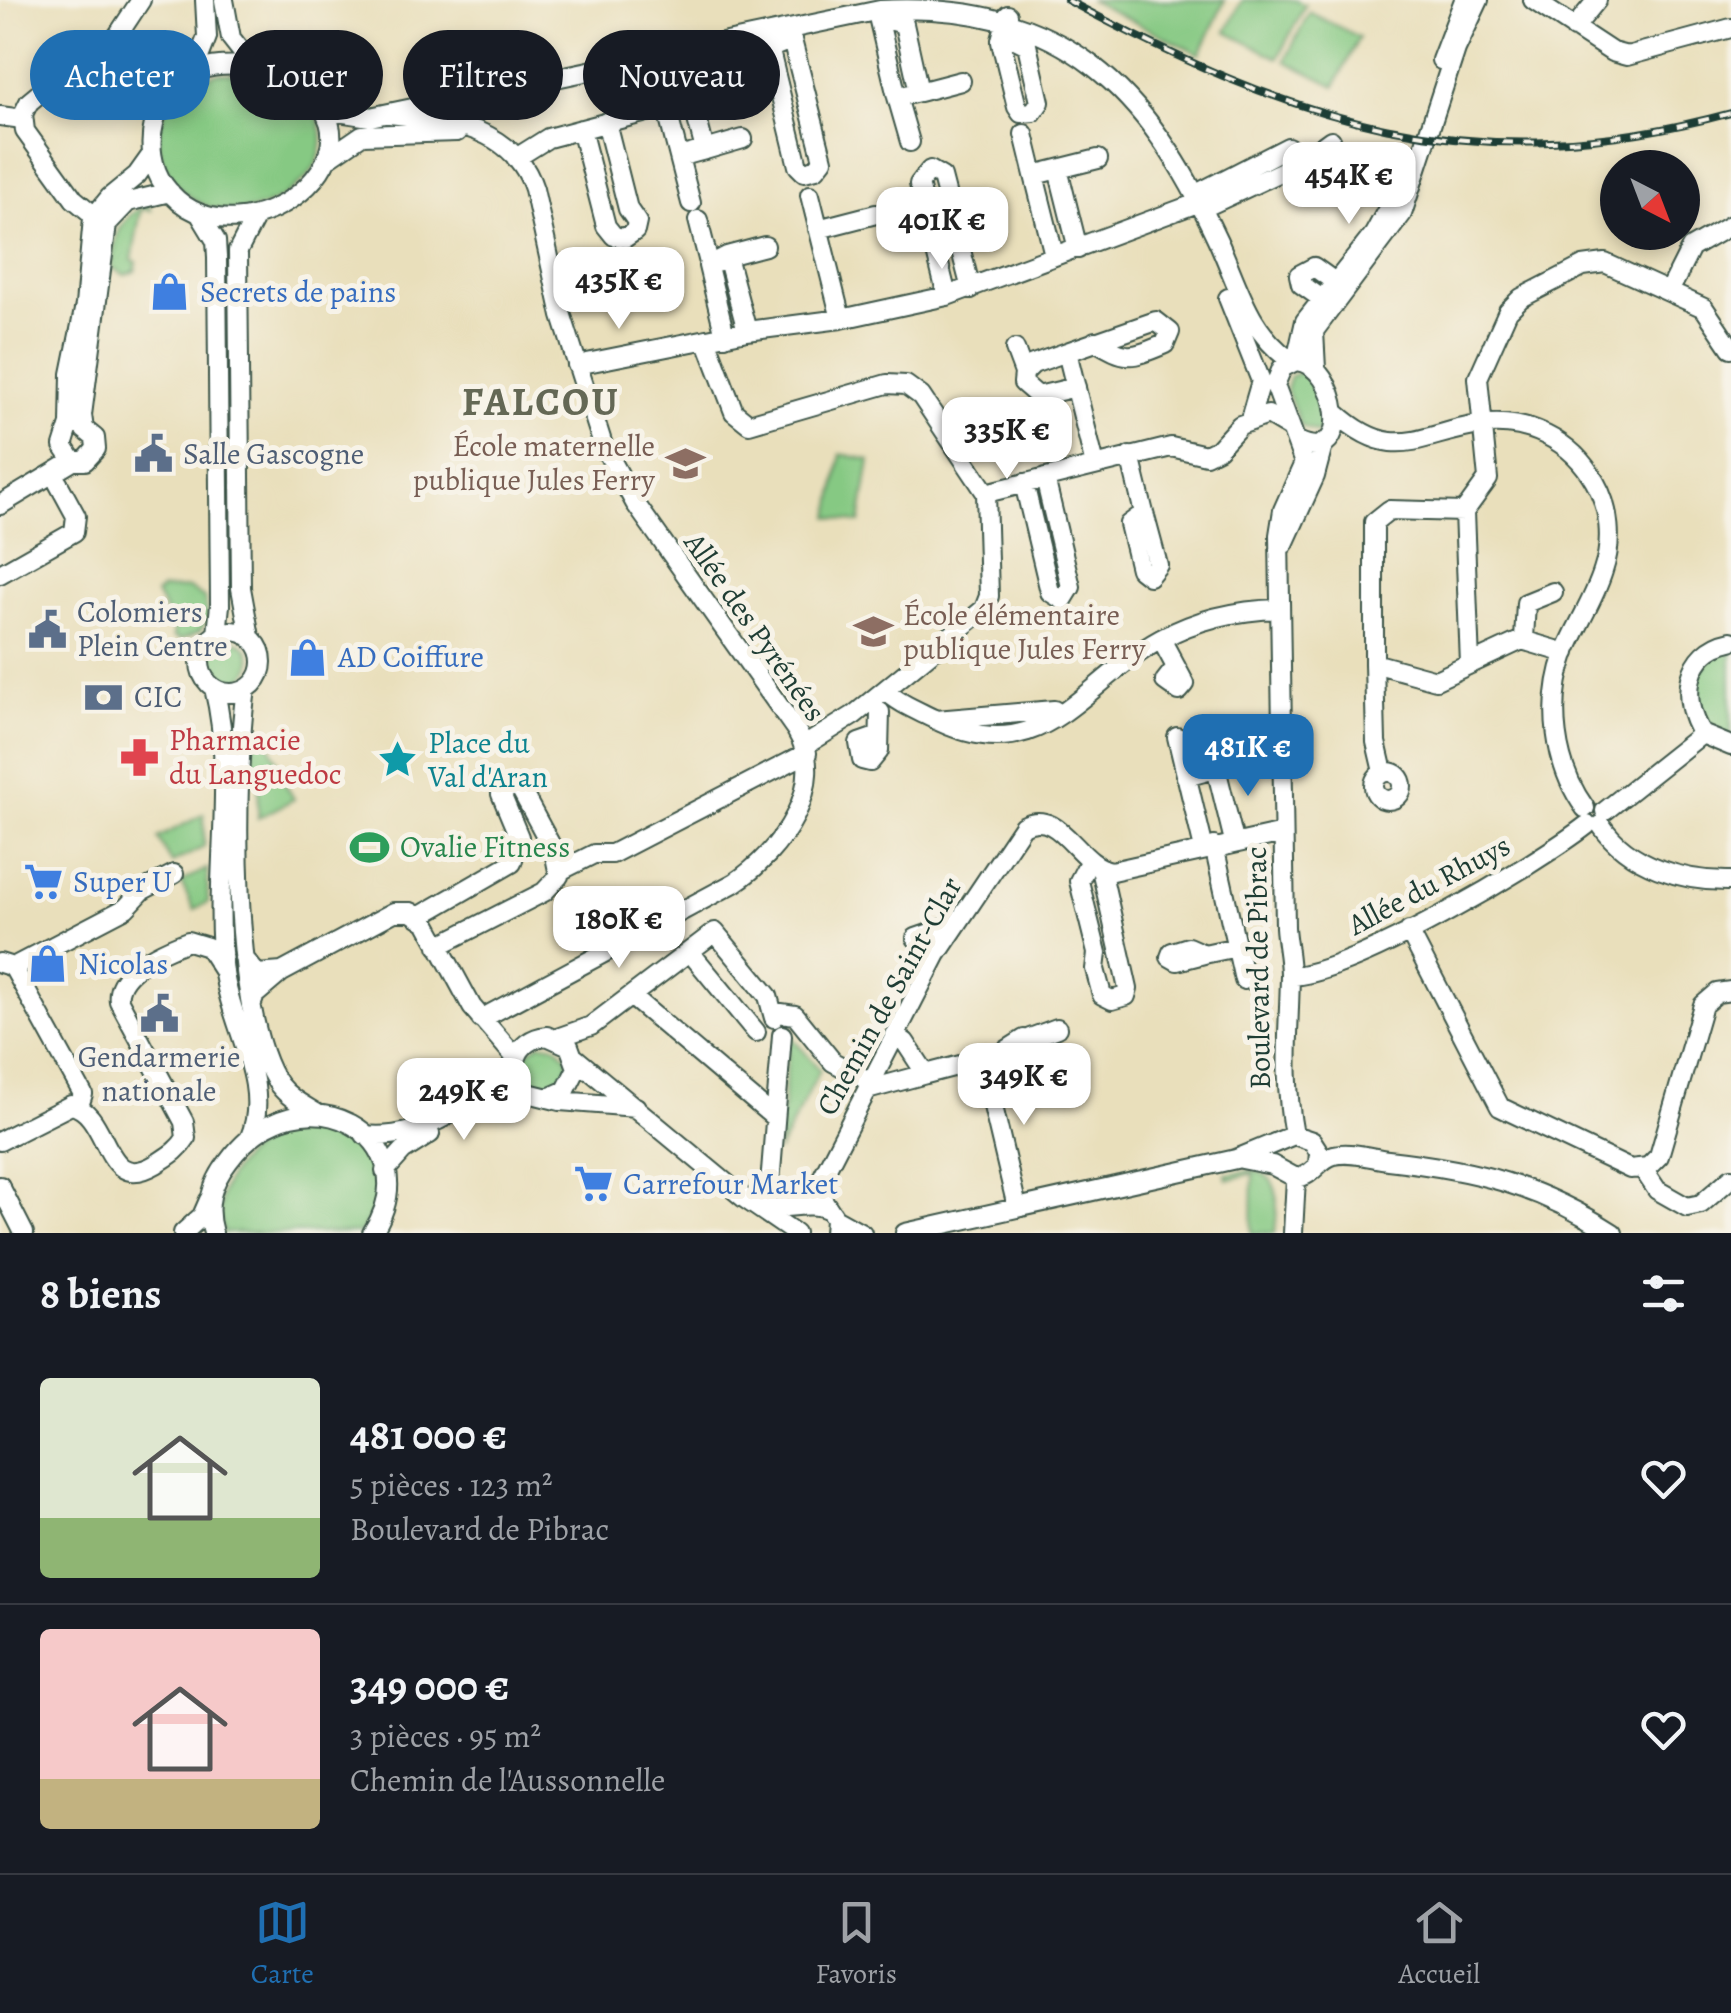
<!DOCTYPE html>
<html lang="fr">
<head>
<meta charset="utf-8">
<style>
  body { margin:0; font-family:Alegreya,serif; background:#242831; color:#f1f3f6; height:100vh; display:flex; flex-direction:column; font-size:38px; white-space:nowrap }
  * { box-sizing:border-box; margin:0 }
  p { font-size:32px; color:#9ea1a6 }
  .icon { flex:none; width:55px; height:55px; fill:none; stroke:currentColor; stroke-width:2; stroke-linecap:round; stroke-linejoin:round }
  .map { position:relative; height:1233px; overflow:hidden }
  .drawer { display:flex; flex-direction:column; background:#171b24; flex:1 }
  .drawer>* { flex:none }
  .hud { position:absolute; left:30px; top:30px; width:1000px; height:90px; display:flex; gap:20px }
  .needle { width:65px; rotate:138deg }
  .controls { position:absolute; left:1600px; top:150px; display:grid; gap:20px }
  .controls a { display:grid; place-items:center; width:100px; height:100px; border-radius:50%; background:#171b24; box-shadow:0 5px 15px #0003; font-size:50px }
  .price { position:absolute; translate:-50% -85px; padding:0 22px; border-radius:20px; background:#fff; color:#222; font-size:32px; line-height:65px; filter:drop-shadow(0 2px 5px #0008) }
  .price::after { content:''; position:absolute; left:50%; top:60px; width:30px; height:22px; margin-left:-15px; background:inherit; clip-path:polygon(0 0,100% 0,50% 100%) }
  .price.current { background:#1f6fb2; color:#fff }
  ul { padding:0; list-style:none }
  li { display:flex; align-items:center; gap:30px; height:250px; padding:0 40px }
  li+li { border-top:2px solid #363941 }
  li span { display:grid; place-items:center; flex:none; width:280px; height:200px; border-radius:10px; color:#555 }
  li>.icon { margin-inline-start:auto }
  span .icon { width:120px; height:120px; fill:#fffc; stroke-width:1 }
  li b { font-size:42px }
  h2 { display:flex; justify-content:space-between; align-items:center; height:120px; padding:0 40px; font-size:42px }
  .pill { padding:0 35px; border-radius:45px; background:#171b24; box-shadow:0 5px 15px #0003; font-size:35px; line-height:90px }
  .pill.current { background:#1f6fb2; color:#fff }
  .tabs { display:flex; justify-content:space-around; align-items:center; height:140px; border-top:2px solid #363941; background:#171b24; font-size:28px; color:#9ea1a6 }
  .tabs a { display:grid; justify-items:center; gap:5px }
  .tabs .current { color:#1f6fb2 }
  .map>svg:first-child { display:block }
  .green { fill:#86c983; stroke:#52835c; stroke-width:2.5 }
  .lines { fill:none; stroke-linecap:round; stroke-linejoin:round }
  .minor-casing { stroke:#3d5548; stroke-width:22 }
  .minor { stroke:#fff; stroke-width:18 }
  .rail-casing { stroke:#1f3d34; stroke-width:8 }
  .rail { stroke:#f7f3e8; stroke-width:4; stroke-dasharray:11; stroke-linecap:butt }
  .labels { text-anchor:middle; stroke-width:10; stroke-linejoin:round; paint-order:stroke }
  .shop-label { font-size:30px; fill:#366cbe; stroke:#f7f3e8; text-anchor:start }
  .education-label { font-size:30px; fill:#785e54; stroke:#f7f3e8; text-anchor:end }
  .service-label { font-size:30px; fill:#4e5e75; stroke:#f7f3e8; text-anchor:start }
  .street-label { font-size:30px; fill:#1f3d34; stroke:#f7f3e8 }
  .health-label { font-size:30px; fill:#be3a42; stroke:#f7f3e8; text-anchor:start }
  .culture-label { font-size:30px; fill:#0d838f; stroke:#f7f3e8; text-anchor:start }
  .leisure-label { font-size:30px; fill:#27864d; stroke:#f7f3e8; text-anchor:start }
  .district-label { font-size:40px; font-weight:bold; letter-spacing:2.5px; fill:#646855; stroke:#f7f3e8 }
</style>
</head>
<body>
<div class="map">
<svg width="1731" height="1233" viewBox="0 0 1731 1233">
  <rect width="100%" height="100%" fill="#f7f3e8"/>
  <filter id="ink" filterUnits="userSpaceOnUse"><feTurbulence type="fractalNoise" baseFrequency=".01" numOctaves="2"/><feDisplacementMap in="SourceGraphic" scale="20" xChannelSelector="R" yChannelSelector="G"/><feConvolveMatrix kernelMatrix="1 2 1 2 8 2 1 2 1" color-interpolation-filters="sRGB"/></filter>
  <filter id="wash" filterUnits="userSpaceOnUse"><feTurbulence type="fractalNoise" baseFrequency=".0048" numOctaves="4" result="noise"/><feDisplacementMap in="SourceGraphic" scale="40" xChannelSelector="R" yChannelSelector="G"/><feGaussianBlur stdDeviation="2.25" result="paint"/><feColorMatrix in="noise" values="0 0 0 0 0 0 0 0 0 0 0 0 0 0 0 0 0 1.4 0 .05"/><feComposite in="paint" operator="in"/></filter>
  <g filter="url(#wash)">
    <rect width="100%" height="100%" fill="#e9dfbb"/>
    <path class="green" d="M1089,0H1225L1200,54Z
      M1242,0H1295L1305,5L1278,58L1226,32Z
      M1309,12L1359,37L1335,86L1285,61Z
      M219,73C245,74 278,78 299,94C328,115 329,157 304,180C194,281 89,108 219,73Z
      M147,203L151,210L141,209L132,260L137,262L135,271L125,275L112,268C115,235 117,221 147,203Z
      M1302,372L1313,380L1327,418L1317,433L1301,426L1286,389L1290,376Z
      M841,454L870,460L860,523L830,517Z
      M189,588L205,599L208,618L200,631L181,640L173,637L174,627L156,594L162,589Z
      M209 661a21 21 0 1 1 42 0a21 21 0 1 1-42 0Z
      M1731,645V742L1702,729C1696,682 1686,671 1731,645Z
      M254,734L265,735L280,767L253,781Z
      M280,775L294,799L258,818L259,787Z
      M204,814V847L172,863L158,838Z
      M207,869L208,902L194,910L181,882Z
      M790,1035L820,1070L778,1152Z
      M540,1043L556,1046L568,1057V1080L547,1092L526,1083L522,1056Z
      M317,1123C372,1135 395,1187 360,1233H224C203,1174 266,1128 317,1123Z
      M1253,1170C1284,1176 1277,1208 1275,1233H1252L1253,1173L1227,1180L1226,1174Z"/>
  </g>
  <g filter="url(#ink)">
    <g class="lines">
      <defs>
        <path id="minor" d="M224,0L231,38L253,66
          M1533,0L1612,52L1627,56L1731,28
          M879,21L897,97L919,92L904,24L882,18
          M1574,28L1597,0
          M1003,33L1027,45L1040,102L1033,112L1021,113L1017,107L1001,42V40L1008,15
          M769,47L798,166L804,172L816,169L823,160L792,40
          M1441,60L1464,0
          M253,66C442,122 239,290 164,185C139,149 153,93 193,73C211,64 232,65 253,66Z
          M193,73L207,37L205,0
          M919,92L961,81
          M897,97L910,142
          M666,107L679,157L705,150L692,100
          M325,110L370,117L880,10C1064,0 1148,90 1218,241C1239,287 1248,331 1291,361
          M390,114C445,120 514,126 534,189L562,316L603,445L635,503L796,730C830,785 780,853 734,883L481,1019
          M0,116L23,119
          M581,129L606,226L614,236L625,238L635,231L637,222L628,209L606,122
          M1024,134L1034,175
          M705,150L743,139
          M152,154L137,175L110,197L93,218L85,305L71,374L70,424L63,446L73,461H85L96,449L95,438L84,429L82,415L107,224L128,202L170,192
          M330,157L362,135L457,132
          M679,157L691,203
          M516,158L548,138L692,100L735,63L788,41
          M1298,164L1331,140
          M1058,169L1098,159
          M1196,194L1288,147L1298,164L1203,208
          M810,195L841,319
          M199,213L216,241L217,257L220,605L217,634
          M698,220L709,263
          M102,222L74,199L25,131L23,114L29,102L58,78L108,50L141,0
          M818,229L876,214
          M1054,255L1034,175L1058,169L1078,249
          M727,256L765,246
          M1669,292L1691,248L1731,225
          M947,296L919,184L930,170L942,177L971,289
          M1228,298L1261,381L1250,419
          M1322,299L1301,284L1299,275L1314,267L1328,277
          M725,336L708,266L727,256L747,331
          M706,339L734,412L749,424L887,384L906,385L921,396L986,493L989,596L984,609L854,715L804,746
          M1095,341C1128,360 1129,359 1165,344L1170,332L1156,321L1067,352L1095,465
          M1015,349L1024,373
          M1067,352L1033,364L1024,373L1023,383L1038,396L1076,387
          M1296,361L1305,321L1374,234L1406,175
          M577,365L747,331L841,319L947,296L1200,202
          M1316,369L1314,331L1402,214L1456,49L1479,0
          M1336,413C1394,465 1419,434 1479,425C1526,418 1572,440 1595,482C1610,508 1613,542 1603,571C1594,600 1576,626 1565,654C1547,704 1554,765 1585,808
          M1130,456L1144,513L1129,524L1140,569L1149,576L1158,565L1144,513
          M1024,483L1050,592L1063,600L1071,587L1045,478
          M986,493L1171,447L1206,455L1218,449L1240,425L1268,415L1290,428
          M0,505L73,461
          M1464,512L1470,664
          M1284,544L1315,476L1324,442
          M0,574L74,532L76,516L58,483
          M200 662a31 31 0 1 1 62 0a31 31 0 1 1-62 0Z
          M250,637L241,588L238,251L256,216
          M1161,639L1185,684L1179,691L1165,681L1176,667
          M1524,639L1526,603L1553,592
          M1731,641C1686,650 1679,700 1702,734L1731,746
          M1566,653L1522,640L1436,680L1374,663V522L1389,510L1464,512L1488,479L1478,378L1508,311L1521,298L1583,266L1605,263L1704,308L1731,348
          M1374,663L1376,742L1383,772
          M214,688C237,780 212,879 224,973C231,1026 272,1085 250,1137
          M246,689C234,774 230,1016 279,1085C289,1098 303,1105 316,1113
          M885,690C898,703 916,710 932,718C1042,775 1079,684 1161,639C1197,619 1240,610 1280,609
          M936,720L1054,710
          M879,736L859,743L862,760L870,762L879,751L880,712
          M1177,737L1204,849
          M1216,768L1234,841
          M1374 786a14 14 0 1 1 28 0a14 14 0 1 1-28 0Z
          M1186,777L1265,755
          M1605,811L1702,734
          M1601,825C1628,866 1684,882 1731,881
          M1214,846L1244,980
          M1089,862L1079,881L1097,953L1095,969L1102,995L1112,1000L1126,996L1128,989L1101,869
          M560,871L594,854H612L807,753
          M420,916L512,863L519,837L501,794L512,785L520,788L554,851L559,876L544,892L438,946
          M1409,931L1500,1107L1630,1169L1648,1167L1659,1156L1703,1005L1717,993L1731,991
          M916,938L942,929L950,933
          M690,952L756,1032
          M1204,954L1177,961L1170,957L1172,952L1188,947L1204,954L1237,947
          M244,958L257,974L282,972L255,995L251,1006
          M0,963L13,967L126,908L143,890L174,874
          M13,967L83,1094L79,1106
          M282,972L394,912H411L426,922L472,1007L516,1058
          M1290,976C1349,976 1537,864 1587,825
          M632,997L775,1118
          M774,1012L795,1015L833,1062L871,1082
          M557,1038L591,1026L715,932L768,996L774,1018
          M1030,1038L1057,1028
          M575,1058L744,1198L795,1233
          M982,1060L1017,1207
          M926,1074L999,1055H1021L1034,1043L1024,1039L999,1055
          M867,1090L926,1074L905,1042L895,1035
          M548,1098L566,1090L577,1068L569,1046L547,1036C515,1039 505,1071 528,1093L560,1101L636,1107
          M475,1110L528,1093
          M365,1135C420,1142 478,1101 515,1063
          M1294,1135C1283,1078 1289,1032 1290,975C1290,959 1286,943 1285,927L1279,535L1283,510L1304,463L1275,385L1282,368L1296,361C1339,364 1355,466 1300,442
          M0,1141L71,1105C111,1113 102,1196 156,1164C168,1156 178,1151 186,1138L184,1122L119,1001C114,971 164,950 188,941L208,947L224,972
          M1242,1159L1272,1165L1296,1178C1314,1176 1318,1159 1334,1155C1351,1151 1372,1158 1388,1160C1477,1170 1537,1185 1613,1233
          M1643,1169L1657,1190L1687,1207L1701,1204L1731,1178
          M385,1171L403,1151L430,1134
          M0,1186L24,1233
          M823,1200L835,1218L834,1233
          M808,1205L937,954L1023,826C1061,806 1077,866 1112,871L1283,833
          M759,1207L770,1184L782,1035
          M762,1208C784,1210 812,1200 829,1210
          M835,1218L862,1233
          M183,1233L202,1216L209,1200
          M213,1233C205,1206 211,1184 228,1162C302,1061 434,1138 372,1233
          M905,1233L1236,1159L1294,1135L1312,1141L1319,1152L1318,1164
          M1293,1233L1296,1178"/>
      </defs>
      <use href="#minor" class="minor-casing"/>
      <use href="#minor" class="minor"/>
      <defs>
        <path id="rail" d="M1067,0C1294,122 1472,183 1731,113"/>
      </defs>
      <use href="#rail" class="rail-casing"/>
      <use href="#rail" class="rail"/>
    </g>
  </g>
  <defs>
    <symbol id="shop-bare" viewBox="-9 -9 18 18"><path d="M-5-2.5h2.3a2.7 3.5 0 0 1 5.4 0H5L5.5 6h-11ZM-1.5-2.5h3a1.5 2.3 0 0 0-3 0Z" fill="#3f7fe0" stroke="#f7f3e8" stroke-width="2.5" paint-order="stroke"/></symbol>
    <symbol id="civic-bare" viewBox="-9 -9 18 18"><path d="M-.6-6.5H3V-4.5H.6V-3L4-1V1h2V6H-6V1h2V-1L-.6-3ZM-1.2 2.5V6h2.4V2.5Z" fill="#5c6f8a" stroke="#f7f3e8" stroke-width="2.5" paint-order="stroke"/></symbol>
    <symbol id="school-bare" viewBox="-9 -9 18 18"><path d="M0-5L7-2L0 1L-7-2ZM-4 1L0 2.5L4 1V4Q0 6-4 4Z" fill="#8d6e63" stroke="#f7f3e8" stroke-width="2.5" paint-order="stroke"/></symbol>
    <symbol id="bank-bare" viewBox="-9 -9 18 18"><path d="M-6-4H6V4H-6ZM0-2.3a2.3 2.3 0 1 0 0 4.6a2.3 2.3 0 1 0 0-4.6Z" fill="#5c6f8a" stroke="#f7f3e8" stroke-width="2.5" paint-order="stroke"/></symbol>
    <symbol id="pharmacy-bare" viewBox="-9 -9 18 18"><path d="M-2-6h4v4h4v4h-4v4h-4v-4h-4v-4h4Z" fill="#e0444e" stroke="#f7f3e8" stroke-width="2.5" paint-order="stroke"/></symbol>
    <symbol id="sight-bare" viewBox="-9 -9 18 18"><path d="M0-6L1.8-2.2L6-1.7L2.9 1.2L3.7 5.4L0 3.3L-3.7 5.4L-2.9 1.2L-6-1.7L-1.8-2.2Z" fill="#0f9aa8" stroke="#f7f3e8" stroke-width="2.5" paint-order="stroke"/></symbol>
    <symbol id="stadium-bare" viewBox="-9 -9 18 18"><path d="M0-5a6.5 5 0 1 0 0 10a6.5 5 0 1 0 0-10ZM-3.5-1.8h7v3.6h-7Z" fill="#2e9e5b" stroke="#f7f3e8" stroke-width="2.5" paint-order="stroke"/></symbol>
    <symbol id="supermarket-bare" viewBox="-9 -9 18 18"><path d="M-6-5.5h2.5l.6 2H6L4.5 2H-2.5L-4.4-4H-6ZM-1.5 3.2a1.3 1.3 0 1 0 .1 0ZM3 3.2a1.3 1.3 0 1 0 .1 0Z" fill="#3f7fe0" stroke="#f7f3e8" stroke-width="2.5" paint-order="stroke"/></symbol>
  </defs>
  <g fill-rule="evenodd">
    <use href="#shop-bare" x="142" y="264" width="55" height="55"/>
    <use href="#civic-bare" x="126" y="426" width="55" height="55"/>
    <use href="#school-bare" x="658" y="436" width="55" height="55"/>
    <use href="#civic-bare" x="20" y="602" width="55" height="55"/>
    <use href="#school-bare" x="846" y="604" width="55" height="55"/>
    <use href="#shop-bare" x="280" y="630" width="55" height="55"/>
    <use href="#bank-bare" x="76" y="670" width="55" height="55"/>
    <use href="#pharmacy-bare" x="112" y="730" width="55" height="55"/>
    <use href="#sight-bare" x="370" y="732" width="55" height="55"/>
    <use href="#stadium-bare" x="342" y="820" width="55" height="55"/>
    <use href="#supermarket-bare" x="16" y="854" width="55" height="55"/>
    <use href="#shop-bare" x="20" y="936" width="55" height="55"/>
    <use href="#civic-bare" x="132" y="986" width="55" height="55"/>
    <use href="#supermarket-bare" x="566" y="1156" width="55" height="55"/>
  </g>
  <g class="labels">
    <g class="shop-label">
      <text x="200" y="302">Secrets de pains</text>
      <text x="338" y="667">AD Coiffure</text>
      <text x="73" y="892">Super U</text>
      <text x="78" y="974">Nicolas</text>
      <text x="623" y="1194">Carrefour Market</text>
    </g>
    <g class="education-label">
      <text x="655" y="456">École maternelle<tspan x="655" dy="34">publique Jules Ferry</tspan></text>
      <text x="903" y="625" text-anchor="start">École élémentaire<tspan x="903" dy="34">publique Jules Ferry</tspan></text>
    </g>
    <g class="service-label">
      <text x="183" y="464">Salle Gascogne</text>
      <text x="77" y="622">Colomiers<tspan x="77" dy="34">Plein Centre</tspan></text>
      <text x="134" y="707">CIC</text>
      <text x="159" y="1067" text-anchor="middle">Gendarmerie<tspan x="159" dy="34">nationale</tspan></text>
    </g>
    <g class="street-label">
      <text transform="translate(755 627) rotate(55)" y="10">Allée des Pyrénées</text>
      <text transform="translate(1429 885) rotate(-28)" y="10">Allée du Rhuys</text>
      <text transform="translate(1258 968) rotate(-91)" y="10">Boulevard de Pibrac</text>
      <text transform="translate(889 996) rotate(-61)" y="10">Chemin de Saint-Clar</text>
    </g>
    <g class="health-label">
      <text x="169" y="750">Pharmacie<tspan x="169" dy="34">du Languedoc</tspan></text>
    </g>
    <g class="culture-label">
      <text x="428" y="753">Place du<tspan x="428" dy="34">Val d'Aran</tspan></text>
    </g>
    <g class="leisure-label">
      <text x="400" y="857">Ovalie Fitness</text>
    </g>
    <g class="district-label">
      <text x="541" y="415">FALCOU</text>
    </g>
  </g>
</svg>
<div class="controls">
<a><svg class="needle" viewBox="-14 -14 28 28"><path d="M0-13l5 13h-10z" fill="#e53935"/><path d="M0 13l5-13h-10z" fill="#9ea1a6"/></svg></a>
</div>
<b class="price" style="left:1349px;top:227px">454K €</b>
<b class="price" style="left:942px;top:272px">401K €</b>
<b class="price" style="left:619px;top:332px">435K €</b>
<b class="price" style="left:1007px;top:482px">335K €</b>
<b class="price current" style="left:1248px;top:799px">481K €</b>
<b class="price" style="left:619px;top:971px">180K €</b>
<b class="price" style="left:1024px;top:1128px">349K €</b>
<b class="price" style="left:464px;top:1143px">249K €</b>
<div class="hud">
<a class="pill current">Acheter</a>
<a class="pill">Louer</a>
<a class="pill">Filtres</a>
<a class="pill">Nouveau</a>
</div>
</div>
<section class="drawer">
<h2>8 biens<svg class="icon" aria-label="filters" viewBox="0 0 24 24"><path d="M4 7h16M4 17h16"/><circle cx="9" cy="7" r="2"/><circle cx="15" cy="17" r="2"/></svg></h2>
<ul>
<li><span style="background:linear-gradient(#dfe7d0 70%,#8fb573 0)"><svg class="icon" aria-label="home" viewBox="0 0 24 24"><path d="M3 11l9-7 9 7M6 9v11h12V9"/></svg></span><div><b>481 000 €</b><p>5 pièces · 123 m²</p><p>Boulevard de Pibrac</p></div><svg class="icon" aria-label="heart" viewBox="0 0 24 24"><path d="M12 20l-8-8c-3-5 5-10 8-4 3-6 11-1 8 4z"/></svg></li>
<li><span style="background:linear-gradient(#f6c9c9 75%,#c2b280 0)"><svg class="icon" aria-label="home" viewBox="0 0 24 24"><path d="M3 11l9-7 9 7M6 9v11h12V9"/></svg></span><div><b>349 000 €</b><p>3 pièces · 95 m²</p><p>Chemin de l'Aussonnelle</p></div><svg class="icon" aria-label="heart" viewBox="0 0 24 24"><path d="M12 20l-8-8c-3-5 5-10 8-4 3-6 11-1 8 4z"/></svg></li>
</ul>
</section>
<nav class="tabs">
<a class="current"><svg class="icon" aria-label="map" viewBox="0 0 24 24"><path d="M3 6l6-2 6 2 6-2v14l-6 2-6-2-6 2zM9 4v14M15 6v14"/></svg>Carte</a>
<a><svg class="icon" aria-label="saved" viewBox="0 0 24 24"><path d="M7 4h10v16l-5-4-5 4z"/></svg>Favoris</a>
<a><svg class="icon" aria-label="home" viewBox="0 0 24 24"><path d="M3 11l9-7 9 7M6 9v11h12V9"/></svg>Accueil</a>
</nav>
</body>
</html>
